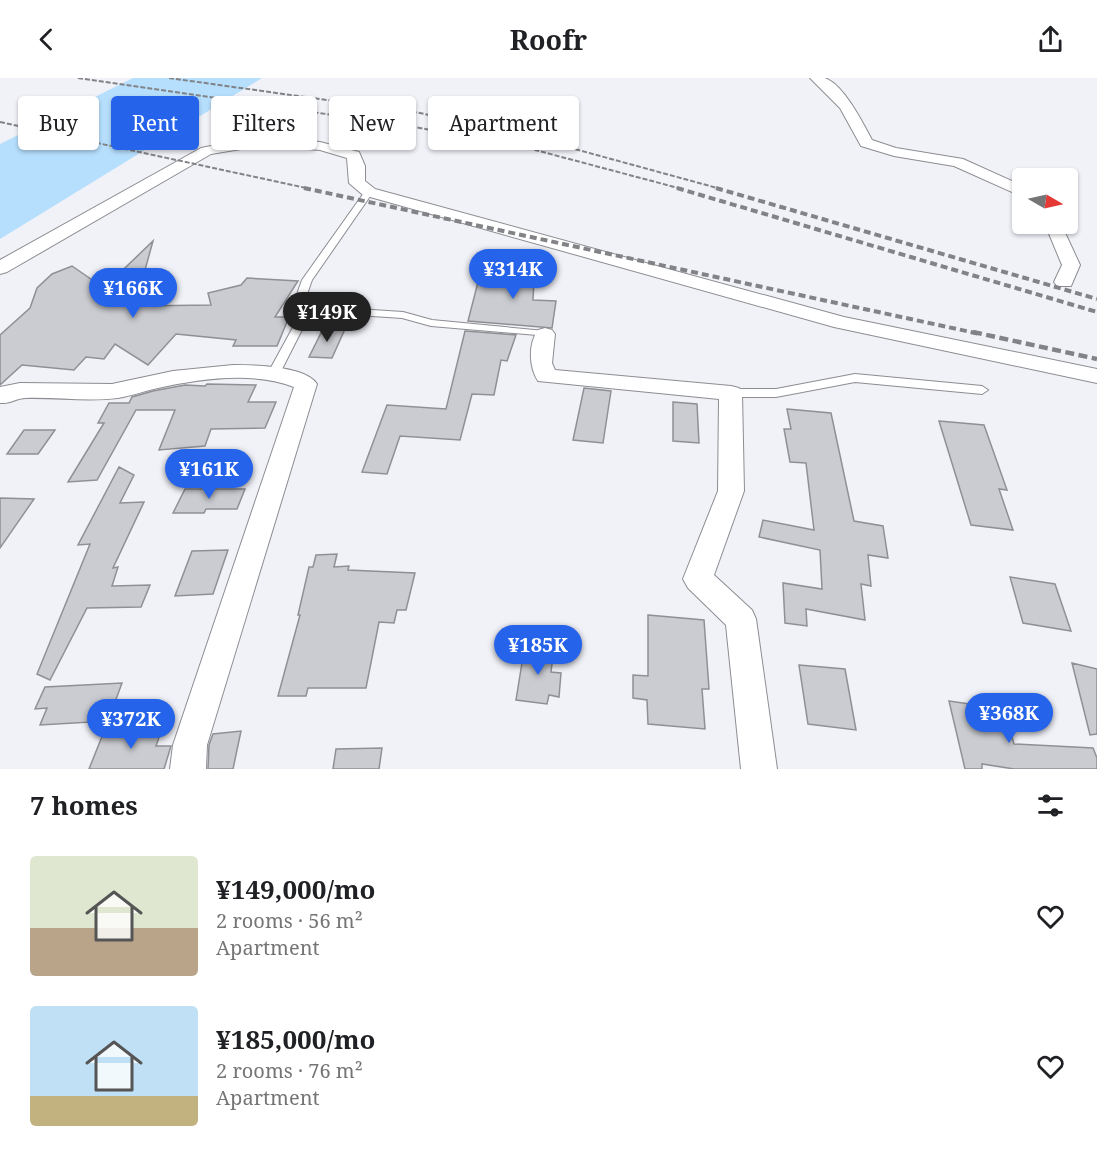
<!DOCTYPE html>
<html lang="en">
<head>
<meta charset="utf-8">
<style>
  body { margin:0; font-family:"Noto Serif",serif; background:#f2f2f2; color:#202124; height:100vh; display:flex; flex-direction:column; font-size:22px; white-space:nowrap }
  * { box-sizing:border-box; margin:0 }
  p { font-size:20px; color:#757577 }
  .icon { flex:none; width:33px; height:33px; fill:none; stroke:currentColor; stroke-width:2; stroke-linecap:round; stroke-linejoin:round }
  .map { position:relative; height:691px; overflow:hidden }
  .details { display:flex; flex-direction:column; background:#fff; flex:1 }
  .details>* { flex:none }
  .banner { position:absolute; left:18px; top:18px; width:600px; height:54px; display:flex; gap:12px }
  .needle { width:39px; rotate:99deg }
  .controls { position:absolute; left:1012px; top:90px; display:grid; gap:12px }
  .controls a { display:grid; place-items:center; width:66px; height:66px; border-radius:6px; background:#fff; box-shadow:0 2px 4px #0004; font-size:30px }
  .price { position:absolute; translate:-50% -51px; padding:0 14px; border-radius:21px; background:#2563eb; color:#fff; font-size:20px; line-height:39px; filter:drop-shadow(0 2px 3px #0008) }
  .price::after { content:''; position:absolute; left:50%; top:36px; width:18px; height:14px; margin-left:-9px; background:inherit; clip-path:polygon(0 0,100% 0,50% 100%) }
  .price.active { background:#222; color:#fff }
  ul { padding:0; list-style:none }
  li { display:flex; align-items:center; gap:18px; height:150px; padding:0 30px }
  li span { display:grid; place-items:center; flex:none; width:168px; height:120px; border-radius:6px; color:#555 }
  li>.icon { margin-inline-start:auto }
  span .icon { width:72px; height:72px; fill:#fffc; stroke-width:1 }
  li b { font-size:26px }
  h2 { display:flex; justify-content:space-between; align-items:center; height:72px; padding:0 30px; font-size:26px }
  .tag { padding:0 21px; border-radius:6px; background:#fff; box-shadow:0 2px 4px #0004; font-size:21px; line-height:54px }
  .tag.active { background:#2563eb; color:#fff }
  header { display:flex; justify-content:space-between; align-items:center; height:78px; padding:0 30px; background:#fff; font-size:27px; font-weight:700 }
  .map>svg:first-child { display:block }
  .water { fill:#b6dffd }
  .building { fill:#cbccd1; stroke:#8f9095; stroke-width:1.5 }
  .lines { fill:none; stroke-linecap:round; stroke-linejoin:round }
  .service-casing { stroke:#8c8d92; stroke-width:2 }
  .minor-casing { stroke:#8c8d92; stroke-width:2 }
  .service { fill:#fff; fill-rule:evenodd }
  .minor { fill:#fff; fill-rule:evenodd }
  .rail-far2 { stroke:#828387; stroke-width:2; stroke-dasharray:5 2; stroke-linecap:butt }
  .rail-far1 { stroke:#828387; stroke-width:4; stroke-dasharray:7 4; stroke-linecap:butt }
  .rail { stroke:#828387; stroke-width:4.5; stroke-dasharray:9 4.5; stroke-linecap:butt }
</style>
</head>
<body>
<header><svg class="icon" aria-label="back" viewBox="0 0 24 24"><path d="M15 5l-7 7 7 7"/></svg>Roofr<svg class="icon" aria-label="share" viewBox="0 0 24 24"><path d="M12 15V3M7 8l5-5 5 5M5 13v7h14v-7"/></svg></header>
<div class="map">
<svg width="1097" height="691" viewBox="0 0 1097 691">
  <rect width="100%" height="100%" fill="#f1f2f8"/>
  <path class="water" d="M133,0H262L0,161V66Z"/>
  <path class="building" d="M153,163L135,228L211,227L208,215L241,207L247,200L298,203L275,239H289L277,268H233L236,262L176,256L148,287L115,266L104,281L86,279L74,292L22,287L0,307V257L30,230L37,210L52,196L72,188L104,210Z
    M508,182H535L533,222L556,223L552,250L468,243L478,204L506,206Z
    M323,251H345L332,280L309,279Z
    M465,253L516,257L507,283L501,282L494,317L472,316L460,362L400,358L387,396L362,394L387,327L446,331Z
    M207,306L256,307L248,324H276L265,350L211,351L205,368L159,372L175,332H136L97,402L68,404L104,345H98L109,325H129L132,319L153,313L185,307L205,308Z
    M584,310L611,313L603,365L573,362Z
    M673,324L697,326L699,365L673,363Z
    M787,331L831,335L854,443L883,448L888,480L868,477L871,508L861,506L865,542L806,531L807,548L785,545L783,505L822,511L820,472L759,459L763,442L814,452L806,385L790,384L784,351H791Z
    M939,343L984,347L1007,412L999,411L1013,452L971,447Z
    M24,352H55L38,376H7Z
    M119,389L134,397L120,425L144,424L113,490L118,489L112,508L150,507L141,529L87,530L50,602L37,596L90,466L78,467Z
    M185,411H245L237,431H206L204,435H173Z
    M0,420L34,421L0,470Z
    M228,472L213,516L175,518L192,473Z
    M337,476L334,489L349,488L348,492L415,495L406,532H397L394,545L379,544L366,610H308L306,618H278L300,537H298L309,489H313L316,477Z
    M1010,499L1055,506L1071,553L1023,545Z
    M648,537L704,542L709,611H702L705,651L648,646L647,622L633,620V597L648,598Z
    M525,566L554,570L551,594L561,595L559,619L549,617L547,626L516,622Z
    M1072,585L1097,591V656L1090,657Z
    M799,587L845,591L856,652L808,646Z
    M122,605L108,643L40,647L47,630L35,631L45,609Z
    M949,623L1004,631L1014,666L1093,670L1097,680V691H1014L982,686V691H965Z
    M163,648L156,668H171L164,691H89L105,651Z
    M241,653L233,691H208L209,667L213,656Z
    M382,670L379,691H333L336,671Z"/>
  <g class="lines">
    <defs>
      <path id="service" d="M366,112L373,114L312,202L306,219L311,228L403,234L432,242L545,253L550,256L549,258L431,248L402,240L311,234L280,295L274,299L270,297L268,295L303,231L296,219L302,202Z
        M855,296L982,308L988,312L982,316L855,304L776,319H731L725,315L731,311H776Z"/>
      <path id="minor" d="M810,0C814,0 821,0 825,0C844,7 863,45 872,62L896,70L963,81L1023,108V119L954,88L894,78L861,68L840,30Z
        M280,61L320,64L359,74L365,88V103L375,111L844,239L1097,291V305L834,249L363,117L349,105L347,80L320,72L280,69L241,71L211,76L7,194L0,196V182L201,70L241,62Z
        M1045,146H1061L1080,187L1071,208H1057L1054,204L1062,187Z
        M545,250L552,252L555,256L552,285L555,292L731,308L739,310L742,315L744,413L714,497L752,532L756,541L777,691H741L726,547L688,510L683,501L718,413L719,321L538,303C529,289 528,266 538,252Z
        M233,287C253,287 306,288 317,306L207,667L206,691H170L173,667L294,309C253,293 200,301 158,310C144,313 131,318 118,320C87,324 57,319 26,320C17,320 10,326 0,325V309L20,305L112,306L173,293Z"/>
    </defs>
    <use href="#service" class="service-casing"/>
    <use href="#minor" class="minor-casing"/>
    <use href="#service" class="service"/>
    <use href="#minor" class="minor"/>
    <path class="rail-far2" d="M78,0L409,48L524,69L682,111
      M169,0L420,35L538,61L721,111
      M0,44L311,111"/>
    <path class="rail-far1" d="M304,110L980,256
      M677,110L1097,234
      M716,110L1097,221"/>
    <path class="rail" d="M973,254L1097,281"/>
  </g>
</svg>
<div class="controls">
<a><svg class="needle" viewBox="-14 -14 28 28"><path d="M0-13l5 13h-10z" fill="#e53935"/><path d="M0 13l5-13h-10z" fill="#757577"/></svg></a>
</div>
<b class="price" style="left:513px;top:222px">¥314K</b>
<b class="price" style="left:133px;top:241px">¥166K</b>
<b class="price active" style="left:327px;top:265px">¥149K</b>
<b class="price" style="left:209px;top:422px">¥161K</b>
<b class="price" style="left:538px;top:598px">¥185K</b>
<b class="price" style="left:1009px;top:666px">¥368K</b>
<b class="price" style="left:131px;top:672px">¥372K</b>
<div class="banner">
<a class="tag">Buy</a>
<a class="tag active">Rent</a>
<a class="tag">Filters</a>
<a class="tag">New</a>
<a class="tag">Apartment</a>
</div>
</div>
<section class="details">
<h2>7 homes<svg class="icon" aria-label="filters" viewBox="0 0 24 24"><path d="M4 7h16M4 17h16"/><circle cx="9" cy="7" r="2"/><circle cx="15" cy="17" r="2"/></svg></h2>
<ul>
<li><span style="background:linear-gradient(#dfe7d0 60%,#b9a48a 0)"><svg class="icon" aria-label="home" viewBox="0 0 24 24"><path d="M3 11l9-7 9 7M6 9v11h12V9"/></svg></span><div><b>¥149,000/mo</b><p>2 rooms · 56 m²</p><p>Apartment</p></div><svg class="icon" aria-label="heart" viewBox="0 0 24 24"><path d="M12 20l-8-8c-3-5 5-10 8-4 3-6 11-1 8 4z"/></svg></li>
<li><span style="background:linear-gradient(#bfe0f5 75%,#c2b280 0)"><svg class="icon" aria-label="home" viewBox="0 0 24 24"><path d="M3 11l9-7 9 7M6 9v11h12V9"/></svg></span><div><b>¥185,000/mo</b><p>2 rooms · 76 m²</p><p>Apartment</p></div><svg class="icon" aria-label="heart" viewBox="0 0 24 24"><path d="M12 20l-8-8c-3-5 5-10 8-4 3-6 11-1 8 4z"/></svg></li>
</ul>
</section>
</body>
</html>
